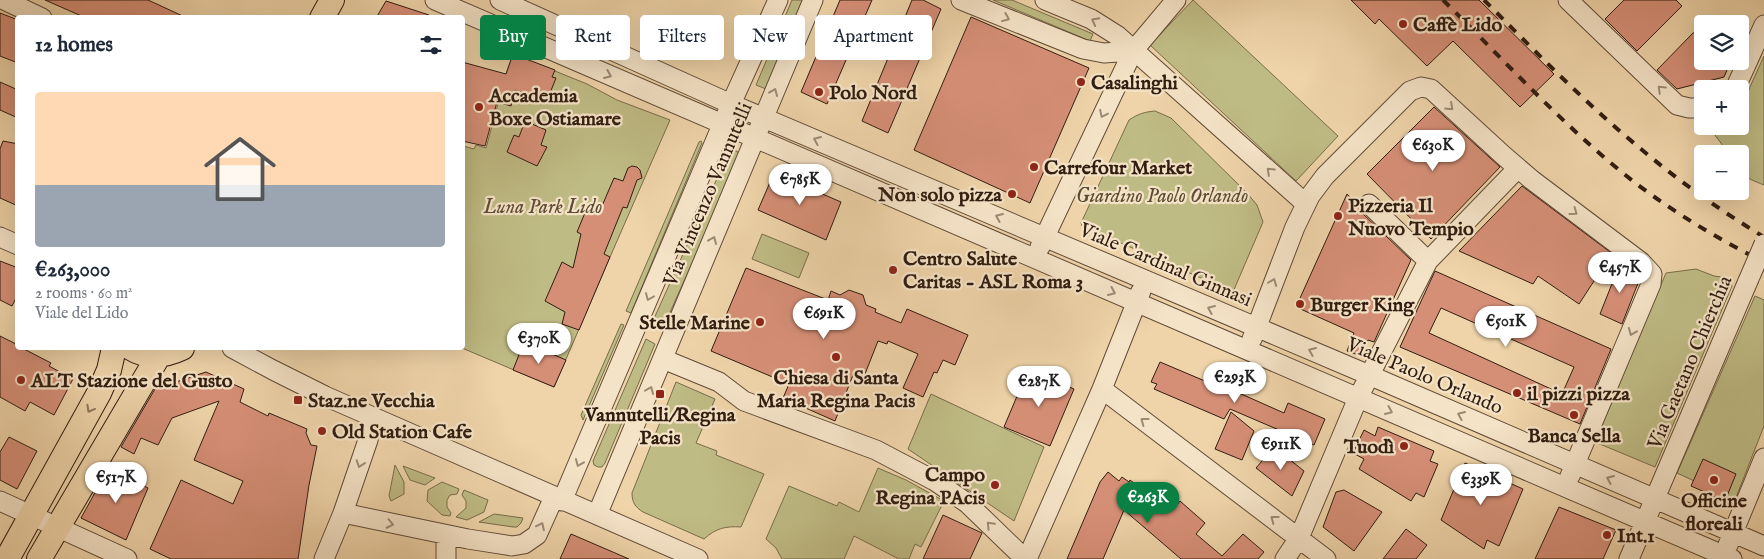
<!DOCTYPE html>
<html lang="en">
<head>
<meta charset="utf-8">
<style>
  body { margin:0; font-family:"IM FELL English",serif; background:#f2f2f3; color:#1f2937; height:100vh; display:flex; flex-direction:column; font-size:19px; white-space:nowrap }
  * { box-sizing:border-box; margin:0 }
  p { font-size:16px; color:#747a83 }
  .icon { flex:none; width:28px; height:28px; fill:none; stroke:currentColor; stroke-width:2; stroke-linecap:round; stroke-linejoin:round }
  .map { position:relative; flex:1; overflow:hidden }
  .sheet { position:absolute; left:15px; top:15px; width:450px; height:335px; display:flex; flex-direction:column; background:#fff; border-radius:5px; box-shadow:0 5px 20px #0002 }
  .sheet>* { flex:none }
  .guide { position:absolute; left:480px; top:15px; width:475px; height:45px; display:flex; gap:10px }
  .buttons { position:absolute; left:1694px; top:15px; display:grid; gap:10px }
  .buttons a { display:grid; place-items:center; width:55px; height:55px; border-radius:5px; background:#fff; box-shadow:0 5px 20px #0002; font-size:25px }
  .price { position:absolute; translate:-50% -42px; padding:0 11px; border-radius:18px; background:#fff; color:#222; font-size:16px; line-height:32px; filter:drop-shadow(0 1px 2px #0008) }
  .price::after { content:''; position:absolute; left:50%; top:30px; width:15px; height:11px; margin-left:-8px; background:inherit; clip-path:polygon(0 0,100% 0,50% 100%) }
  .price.selected { background:#0b8043; color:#fff }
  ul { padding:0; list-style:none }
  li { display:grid; align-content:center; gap:10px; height:265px; padding:0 20px }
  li+li { border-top:1px solid #e0e1e3 }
  li span { display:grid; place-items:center; height:155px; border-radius:5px; color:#555 }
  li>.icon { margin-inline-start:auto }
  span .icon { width:90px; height:90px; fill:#fffc; stroke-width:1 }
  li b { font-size:21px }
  h2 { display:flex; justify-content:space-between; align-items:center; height:60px; padding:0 20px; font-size:21px }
  .chip { padding:0 18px; border-radius:5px; background:#fff; box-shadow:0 5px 20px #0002; font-size:18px; line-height:45px }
  .chip.selected { background:#0b8043; color:#fff }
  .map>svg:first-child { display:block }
  .green { fill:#bfbb84; stroke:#786c4a }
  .building { fill:#d68f77; stroke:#311d11; fill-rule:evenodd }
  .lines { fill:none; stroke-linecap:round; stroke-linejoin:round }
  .minor-casing { stroke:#604b37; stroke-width:21 }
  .major-casing { stroke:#311d11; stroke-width:26 }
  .minor { stroke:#f5e3c7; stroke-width:19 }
  .major { stroke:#efd4a9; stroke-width:24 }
  .rail { stroke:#311d11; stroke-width:4; stroke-dasharray:9 9; stroke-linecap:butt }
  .minor-bridge-casing { stroke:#604b37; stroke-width:21; stroke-linecap:butt }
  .minor-bridge { stroke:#f5e3c7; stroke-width:19 }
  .oneway { stroke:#9d8a75 }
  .oneway2 { stroke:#90785d }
  .poi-dot { fill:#8f2418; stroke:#f5e3c7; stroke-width:2 }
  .labels { text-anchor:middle; stroke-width:4.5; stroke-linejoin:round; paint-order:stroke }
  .poi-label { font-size:20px; font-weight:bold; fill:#311d11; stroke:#f5e3c7; text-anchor:start }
  .street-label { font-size:20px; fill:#311d11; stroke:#f5e3c7 }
  .park-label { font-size:20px; font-style:italic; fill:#5c4c34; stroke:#f5e3c7 }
</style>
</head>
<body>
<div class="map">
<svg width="1764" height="559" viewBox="0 0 1764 559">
  <rect width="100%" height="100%" fill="#efd4a9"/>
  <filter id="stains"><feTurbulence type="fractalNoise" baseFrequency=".004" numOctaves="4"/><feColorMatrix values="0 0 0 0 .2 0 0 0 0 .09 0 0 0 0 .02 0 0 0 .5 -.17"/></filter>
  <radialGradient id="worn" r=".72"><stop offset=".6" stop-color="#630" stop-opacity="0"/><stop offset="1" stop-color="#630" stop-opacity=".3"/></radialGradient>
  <path class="green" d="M792,0H806L766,89L756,85Z
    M993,0H1012L1093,34L1090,41Z
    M1193,0L1338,136L1296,181L1150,45Z
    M513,54L587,84L617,100L670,120L610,257L554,387L462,348L463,146L474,149L476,145L486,148L506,74Z
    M1764,56V185C1744,177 1740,176 1740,154H1729L1712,131L1732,126H1740V109Z
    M1155,111L1171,118L1247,193L1257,205L1263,222L1233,292L1082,226L1081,223L1129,120C1138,114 1144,112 1155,111Z
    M701,141L702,143L631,313L626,311L699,142Z
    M732,151H737L740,156L663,328L652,323L729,152Z
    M762,234L809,253L799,278L752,259Z
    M1696,269L1714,276L1729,278L1732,286L1655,467L1595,442L1666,273Z
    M1755,296L1764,300V426L1735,500L1677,473Z
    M621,324L624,325L583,420L581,415Z
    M646,339L655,344L605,463L602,467H598L594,465L593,461Z
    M676,382L715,399L696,443L717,451L716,455L764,474L741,527C726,526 716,528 704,539L643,512C635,507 632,502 632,493Z
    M931,394L1044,447L1014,521L908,449Z
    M395,465L404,482V494L391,501L389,496Z
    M403,466L435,478L425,485L410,480Z
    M878,468L906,480L944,501L921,547L915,544L909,559H899L854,536L844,559H782L776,548L766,539L789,486L837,506L839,502L859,512Z
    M442,482L459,489L457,494L450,495L447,500V507L451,513L450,516L442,515L427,501L428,490Z
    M464,490L488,500L484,512L467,520L456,517L466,508V501L462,495Z
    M494,514L523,518L521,523L517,527H513L479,522Z"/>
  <path class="building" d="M45,0H148L187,18H86Z
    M840,0H872L827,104L801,92Z
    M912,0H923L941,9L888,133L862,121Z
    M1351,0H1479L1554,74L1520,107L1453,41L1427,66L1379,19L1375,24Z
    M1624,0H1676L1682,6L1637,51L1605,19Z
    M386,1L429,15V18H376Z
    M0,13L18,20V63L0,56Z
    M971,17L1089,68L1030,203L914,150Z
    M1702,26V61H1731L1724,77L1677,89L1657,70L1692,34Z
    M513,54L555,70L552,77L556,78L548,98L543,96L541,100L515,90L511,106L497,102L485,146L462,141V62L506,74Z
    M0,82L18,90V118L0,110Z
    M1434,107L1500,167L1431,239L1367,174Z
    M525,121L546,130L541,145L547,147L537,166L507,152L514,135L519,137Z
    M3,141L18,144V206L0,198V149Z
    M632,166L637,167L640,170L642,178L637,180L627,208L623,207L604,254L610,257L579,330L562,324L565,312L545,301L562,262L573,268L581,234L577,232L587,208L599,213L614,178L623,181L628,168Z
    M774,173L841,202L826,240L758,210Z
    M1522,186L1610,252L1609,254L1611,255L1579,304L1538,276L1533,284L1459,251Z
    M1347,194L1358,206L1361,212L1411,260L1374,342L1368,340L1361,356L1347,351L1354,333L1296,307Z
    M0,261L18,268V294L12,306L0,300Z
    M1621,261L1640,278L1622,324L1600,314Z
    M746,268L828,300L831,291L840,295L849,290L863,295L866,305L876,309L875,312L901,323L907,309L968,335L955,365L943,360L937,373L934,372L923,397L903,388L918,354L888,341L887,344L878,341L865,374L855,370L835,421L783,398L789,384L711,351Z
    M1435,271L1611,349L1580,424L1400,347ZM1441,308L1574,367L1562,394L1429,333Z
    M0,336L18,345V348H22L51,363L49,366L73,379L54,415L30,402L25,411L0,397Z
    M524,342L566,360L554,387L513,370Z
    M1160,362L1238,395L1239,393L1284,413L1288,403L1325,419L1314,445L1230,409L1224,419L1154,389L1157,384L1151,382Z
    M1028,370L1074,389L1050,446L1004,427Z
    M206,372L244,389L240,402L268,416L269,413L307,429L306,433L311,445L317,446L309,485L298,559H171L150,549L181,480L233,504L243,481L194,460L219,401L172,418L158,445L141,438L134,454L121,447L155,389Z
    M1231,412L1254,431L1242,460L1215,449Z
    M1378,427L1434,451L1430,461L1438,464L1424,497L1416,493L1411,501L1359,469L1364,459L1353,453L1364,430L1375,436Z
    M9,437L37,451L17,489L0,480V452Z
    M1274,447L1304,471L1292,496L1256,468Z
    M1703,459L1736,474L1725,501L1691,486Z
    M1465,463L1523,489L1499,546L1487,540L1484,549L1441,520Z
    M108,469H113L148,488L126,540L81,518Z
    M1108,472L1119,481L1122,477L1129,482L1130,480L1139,487L1142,484L1173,510L1180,501L1205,523L1196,534L1222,556L1243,534L1264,552L1258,559H1181L1124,510L1103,559H1067L1100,482Z
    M1344,490L1382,512L1354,551L1323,527L1336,492Z
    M1559,507L1616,530L1603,559H1535Z
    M943,515L982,533L970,559H923Z
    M1406,529L1427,545L1416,559H1383Z
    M571,534L629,559H560Z"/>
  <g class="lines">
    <defs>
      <path id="minor" d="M4,0L42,18
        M435,0C868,186 1300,373 1732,559
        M500,0L731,104L1369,375L1764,546
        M961,0L1083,49L1104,53L1133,51
        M1045,0L1091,19L1118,36L1306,204
        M1568,0L1677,105L1689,108H1702
        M1735,89L1764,25
        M1369,204L1428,261
        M0,237L18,245
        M1040,247L1133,51L1176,0
        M1252,339L1295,227L1310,196L1325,176L1410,91L1421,87L1431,89L1504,156L1532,180L1641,262L1652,274L1651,284L1570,476
        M232,348L273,370L325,396L698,559
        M663,359L719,382L744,401L876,450L935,481L967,503L1025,559
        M1102,389L1326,559
        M0,501L127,559
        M562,501L731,104L778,0
        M343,513L468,539L512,546L524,544L537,535L554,497
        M597,515L813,0
        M1728,545L1764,458
        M324,559L343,513L368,440L372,417
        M446,559V535
        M1027,559L1102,389L1141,291
        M1285,559L1299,538L1358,398L1428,261L1518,168
        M1629,559L1748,281"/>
      <path id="major" d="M322,18L332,0
        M131,348C147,358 165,356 182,348
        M7,559L99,393L109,370L114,348
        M39,559L159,355"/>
    </defs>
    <use href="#minor" class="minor-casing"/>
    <use href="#major" class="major-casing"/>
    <use href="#minor" class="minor"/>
    <use href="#major" class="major"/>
    <path class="rail" d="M1443,0C1506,62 1568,131 1638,185C1678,215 1720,240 1764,262
      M1484,0C1535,51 1585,103 1641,149C1680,182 1721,211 1764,237"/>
    <defs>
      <path id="minor-bridge" d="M1748,281L1764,244"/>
    </defs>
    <use href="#minor-bridge" class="minor-bridge-casing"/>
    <use href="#minor-bridge" class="minor-bridge"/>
  </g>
  <defs><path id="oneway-chevron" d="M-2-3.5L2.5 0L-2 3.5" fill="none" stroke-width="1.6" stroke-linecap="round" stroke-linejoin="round" transform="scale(1.25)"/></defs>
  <g class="oneway">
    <use href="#oneway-chevron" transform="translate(1006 18) rotate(22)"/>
    <use href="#oneway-chevron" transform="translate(1095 21) rotate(-152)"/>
    <use href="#oneway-chevron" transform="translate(608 75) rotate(23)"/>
    <use href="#oneway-chevron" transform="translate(1661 89) rotate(-136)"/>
    <use href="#oneway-chevron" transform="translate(774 92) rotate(-67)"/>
    <use href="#oneway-chevron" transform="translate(1450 107) rotate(43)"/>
    <use href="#oneway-chevron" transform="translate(1103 114) rotate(116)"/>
    <use href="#oneway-chevron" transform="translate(817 140) rotate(-157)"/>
    <use href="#oneway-chevron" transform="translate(1270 171) rotate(-137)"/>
    <use href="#oneway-chevron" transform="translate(1574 212) rotate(36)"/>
    <use href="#oneway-chevron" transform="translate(999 217) rotate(-157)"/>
    <use href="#oneway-chevron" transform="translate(713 240) rotate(-67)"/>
    <use href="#oneway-chevron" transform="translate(1273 282) rotate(-69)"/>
    <use href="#oneway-chevron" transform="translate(1112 292) rotate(24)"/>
    <use href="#oneway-chevron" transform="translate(649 297) rotate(113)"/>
    <use href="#oneway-chevron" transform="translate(1211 309) rotate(-157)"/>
    <use href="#oneway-chevron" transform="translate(1632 332) rotate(112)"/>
    <use href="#oneway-chevron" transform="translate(1312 351) rotate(-157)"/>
    <use href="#oneway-chevron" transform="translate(650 390) rotate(-67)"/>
    <use href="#oneway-chevron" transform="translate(1389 411) rotate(24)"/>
    <use href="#oneway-chevron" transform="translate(1461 415) rotate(-157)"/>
    <use href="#oneway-chevron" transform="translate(1144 421) rotate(-143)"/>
    <use href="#oneway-chevron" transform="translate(579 463) rotate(113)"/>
    <use href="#oneway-chevron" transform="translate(360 464) rotate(109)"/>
    <use href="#oneway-chevron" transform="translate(1610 479) rotate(-157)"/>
    <use href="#oneway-chevron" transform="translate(1274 519) rotate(-143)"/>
    <use href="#oneway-chevron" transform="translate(390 524) rotate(12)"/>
    <use href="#oneway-chevron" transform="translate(990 525) rotate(-134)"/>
    <use href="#oneway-chevron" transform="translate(541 526) rotate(-64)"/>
  </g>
  <use class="oneway2" href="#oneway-chevron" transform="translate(90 409) rotate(119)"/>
  <g class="poi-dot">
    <circle cx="1403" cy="24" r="5"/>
    <circle cx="1081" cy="82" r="5"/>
    <circle cx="819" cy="92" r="5"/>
    <circle cx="479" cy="107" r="5"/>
    <circle cx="1034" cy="167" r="5"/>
    <circle cx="1012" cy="194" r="5"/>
    <circle cx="1338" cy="216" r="5"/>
    <circle cx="893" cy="270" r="5"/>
    <circle cx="1300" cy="304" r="5"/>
    <circle cx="760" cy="322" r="5"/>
    <circle cx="836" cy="357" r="5"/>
    <circle cx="21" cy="380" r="5"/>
    <circle cx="1517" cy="393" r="5"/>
    <rect x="655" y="389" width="10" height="10" rx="2.5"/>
    <rect x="293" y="395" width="10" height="10" rx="2.5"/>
    <circle cx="1574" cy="415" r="5"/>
    <circle cx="322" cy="431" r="5"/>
    <circle cx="1404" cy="446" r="5"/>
    <circle cx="1714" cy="480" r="5"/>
    <circle cx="995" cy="485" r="5"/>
    <circle cx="1607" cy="535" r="5"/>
  </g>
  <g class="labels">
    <g class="poi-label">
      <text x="1413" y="31">Caffè Lido</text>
      <text x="1091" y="89">Casalinghi</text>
      <text x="829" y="99">Polo Nord</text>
      <text x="489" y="102">Accademia<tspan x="489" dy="23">Boxe Ostiamare</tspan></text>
      <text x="1044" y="174">Carrefour Market</text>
      <text x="1002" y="201" text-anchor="end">Non solo pizza</text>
      <text x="1348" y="212">Pizzeria Il<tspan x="1348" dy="23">Nuovo Tempio</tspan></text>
      <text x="903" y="265">Centro Salute<tspan x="903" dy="23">Caritas - ASL Roma 3</tspan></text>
      <text x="1310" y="311">Burger King</text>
      <text x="750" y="329" text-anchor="end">Stelle Marine</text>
      <text x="836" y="384" text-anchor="middle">Chiesa di Santa<tspan x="836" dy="23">Maria Regina Pacis</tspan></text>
      <text x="31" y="387">ALT Stazione del Gusto</text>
      <text x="1527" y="400">il pizzi pizza</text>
      <text x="308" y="407">Staz.ne Vecchia</text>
      <text x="660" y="421" text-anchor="middle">Vannutelli/Regina<tspan x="660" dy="23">Pacis</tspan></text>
      <text x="332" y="438">Old Station Cafe</text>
      <text x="1574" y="442" text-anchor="middle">Banca Sella</text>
      <text x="1394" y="453" text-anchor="end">Tuodì</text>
      <text x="985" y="481" text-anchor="end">Campo<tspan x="985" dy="23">Regina PAcis</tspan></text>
      <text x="1714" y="507" text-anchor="middle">Officine<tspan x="1714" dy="23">floreali</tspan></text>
      <text x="1617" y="542">Int.1</text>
    </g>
    <g class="street-label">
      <text transform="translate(707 194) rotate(-67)" y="7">Via Vincenzo Vannutelli</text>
      <text transform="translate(1166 264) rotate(23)" y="7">Viale Cardinal Ginnasi</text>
      <text transform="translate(1689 362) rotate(-67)" y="7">Via Gaetano Chierchia</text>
      <text transform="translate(1425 375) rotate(23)" y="7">Viale Paolo Orlando</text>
    </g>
    <g class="park-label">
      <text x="1162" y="202">Giardino Paolo Orlando</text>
      <text x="543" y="213">Luna Park Lido</text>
    </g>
  </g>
  <rect width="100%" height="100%" filter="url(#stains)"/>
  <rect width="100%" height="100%" fill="url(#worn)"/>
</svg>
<div class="buttons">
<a><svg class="icon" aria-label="layers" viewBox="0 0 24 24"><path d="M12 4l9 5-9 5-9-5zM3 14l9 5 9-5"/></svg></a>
<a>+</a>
<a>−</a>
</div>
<b class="price" style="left:1433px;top:172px">€630K</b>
<b class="price" style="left:800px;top:206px">€785K</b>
<b class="price" style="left:1620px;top:294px">€457K</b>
<b class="price" style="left:824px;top:340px">€691K</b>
<b class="price" style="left:1506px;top:348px">€501K</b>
<b class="price" style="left:539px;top:365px">€370K</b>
<b class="price" style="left:1235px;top:404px">€293K</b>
<b class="price" style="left:1039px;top:408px">€287K</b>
<b class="price" style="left:1281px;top:471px">€911K</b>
<b class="price" style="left:116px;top:504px">€517K</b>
<b class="price" style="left:1481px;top:506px">€339K</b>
<b class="price selected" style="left:1148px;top:524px">€263K</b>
<div class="guide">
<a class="chip selected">Buy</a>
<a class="chip">Rent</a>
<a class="chip">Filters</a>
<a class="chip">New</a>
<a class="chip">Apartment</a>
</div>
<section class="sheet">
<h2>12 homes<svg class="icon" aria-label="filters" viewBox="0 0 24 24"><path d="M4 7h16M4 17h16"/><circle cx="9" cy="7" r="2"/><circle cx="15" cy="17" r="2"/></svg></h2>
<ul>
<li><span style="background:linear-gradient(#ffd9b3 60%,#9aa5b1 0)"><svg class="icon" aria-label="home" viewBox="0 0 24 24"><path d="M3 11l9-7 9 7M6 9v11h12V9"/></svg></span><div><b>€263,000</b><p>2 rooms · 60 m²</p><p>Viale del Lido</p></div></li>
</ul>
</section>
</div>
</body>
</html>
